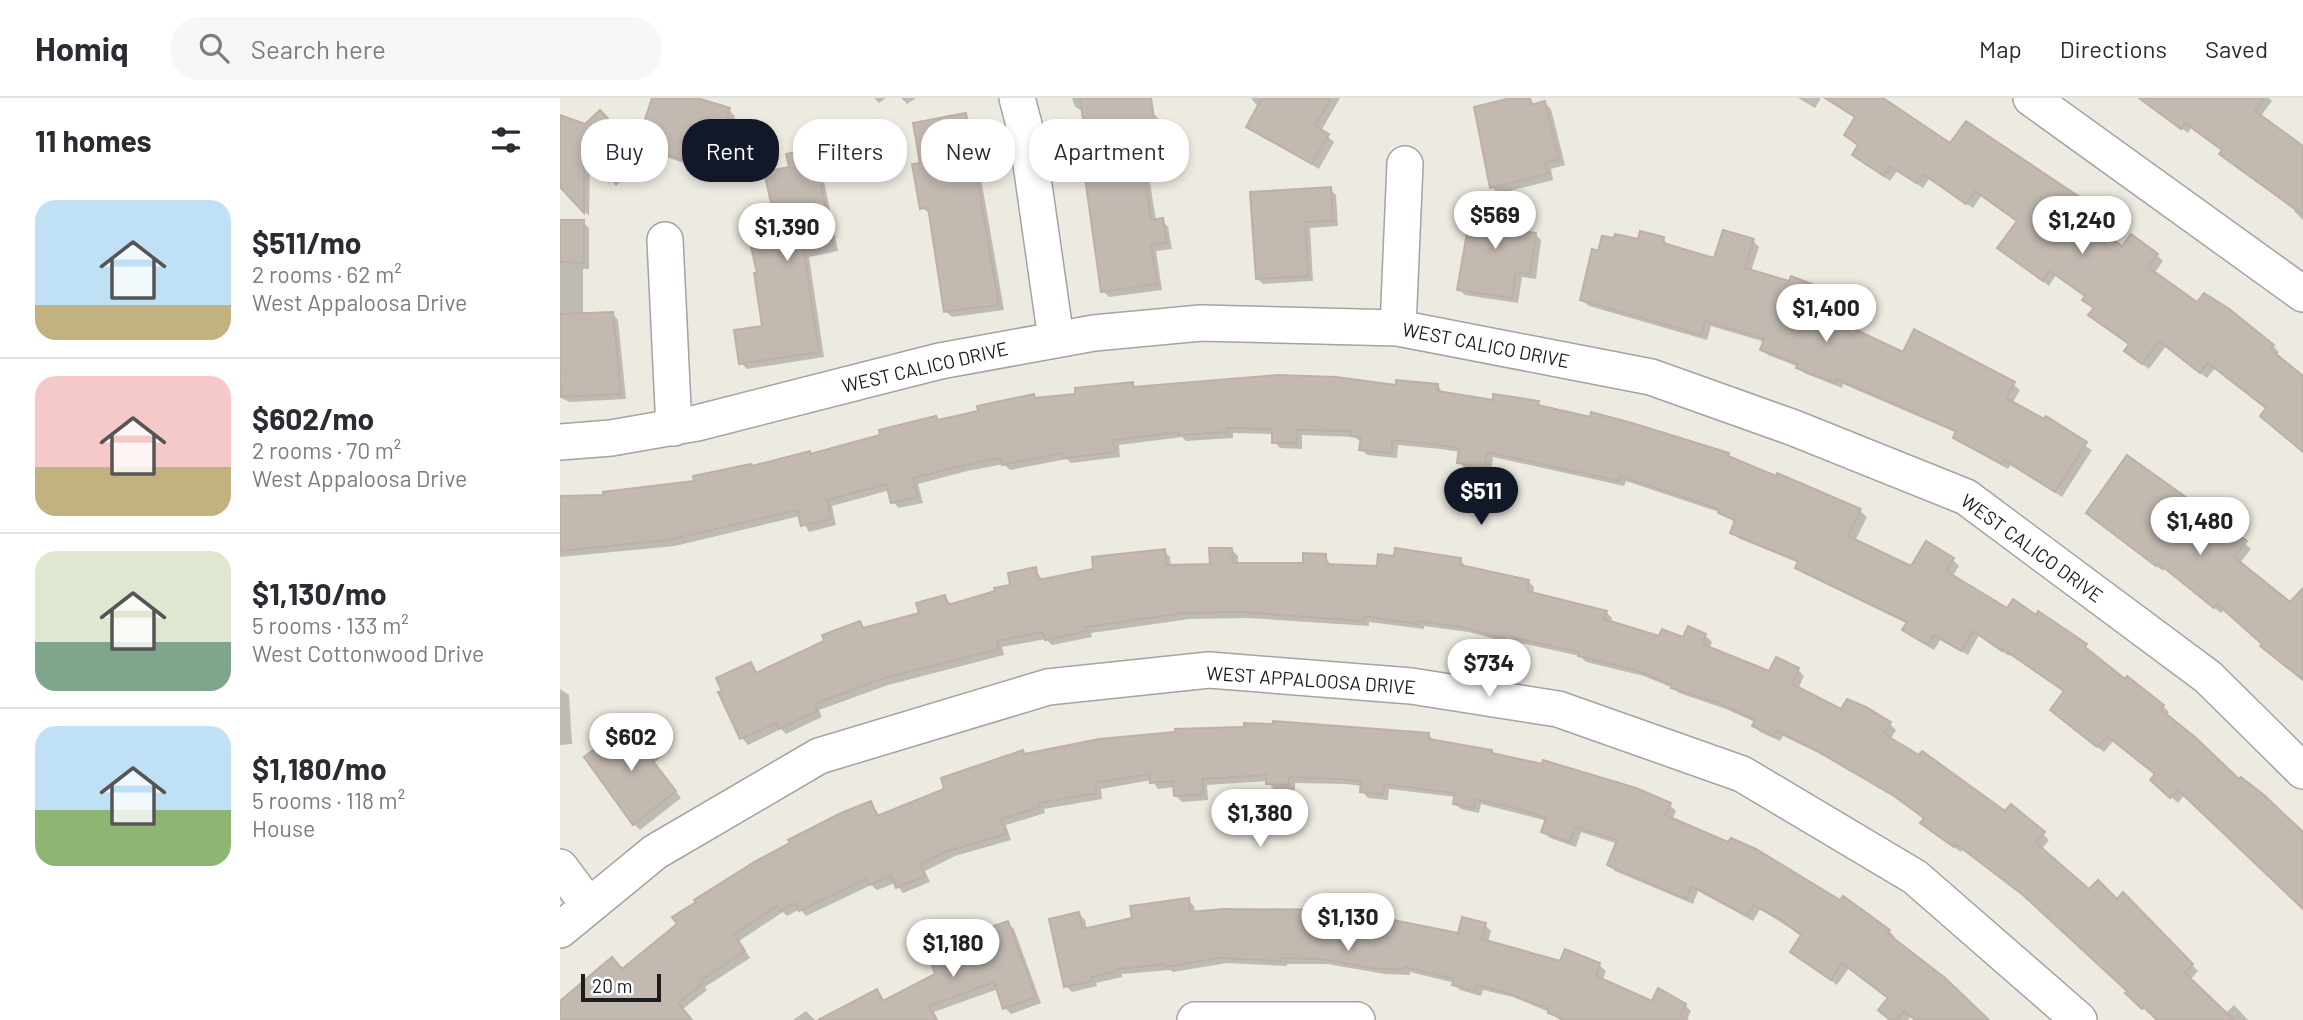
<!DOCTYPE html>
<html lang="en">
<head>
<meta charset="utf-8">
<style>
  body { margin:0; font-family:Barlow,sans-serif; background:#f7f7f7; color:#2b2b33; height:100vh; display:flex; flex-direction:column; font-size:26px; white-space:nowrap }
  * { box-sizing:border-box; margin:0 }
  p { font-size:23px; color:#7c7c81 }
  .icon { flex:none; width:38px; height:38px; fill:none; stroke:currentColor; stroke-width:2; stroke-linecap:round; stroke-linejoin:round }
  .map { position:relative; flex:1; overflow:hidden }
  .drawer { display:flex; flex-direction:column; background:#fff; width:560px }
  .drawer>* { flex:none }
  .top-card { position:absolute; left:21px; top:21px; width:665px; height:63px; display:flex; gap:14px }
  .scale { position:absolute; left:21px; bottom:18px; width:80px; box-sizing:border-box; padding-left:7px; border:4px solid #1c1c1c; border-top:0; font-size:19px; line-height:24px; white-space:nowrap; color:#1c1c1c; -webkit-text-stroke:5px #fff; paint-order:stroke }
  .price { position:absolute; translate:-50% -60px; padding:0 16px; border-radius:24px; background:#fff; color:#222; font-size:23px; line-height:46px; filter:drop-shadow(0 2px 4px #0008) }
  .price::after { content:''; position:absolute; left:50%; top:42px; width:21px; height:16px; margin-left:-10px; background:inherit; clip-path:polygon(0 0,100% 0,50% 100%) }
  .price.current { background:#111827; color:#fff }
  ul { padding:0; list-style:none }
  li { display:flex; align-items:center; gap:21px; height:175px; padding:0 35px }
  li+li { border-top:2px solid #e1e1e2 }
  li span { display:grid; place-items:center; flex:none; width:196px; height:140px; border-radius:21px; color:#555 }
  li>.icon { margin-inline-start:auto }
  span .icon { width:84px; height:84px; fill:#fffc; stroke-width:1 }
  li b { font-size:30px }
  h2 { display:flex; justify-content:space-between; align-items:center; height:84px; padding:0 35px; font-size:30px }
  .chip { padding:0 24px; border-radius:28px; background:#fff; box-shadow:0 4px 10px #0003; font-size:24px; line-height:63px }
  .chip.current { background:#111827; color:#fff }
  header { display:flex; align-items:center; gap:42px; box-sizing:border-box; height:98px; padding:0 35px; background:#fff; border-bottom:2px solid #e1e1e2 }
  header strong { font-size:33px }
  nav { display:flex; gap:38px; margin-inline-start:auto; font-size:24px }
  .search { width:490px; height:63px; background:#f7f7f7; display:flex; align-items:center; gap:18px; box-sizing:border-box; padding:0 24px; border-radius:28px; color:#7c7c81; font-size:26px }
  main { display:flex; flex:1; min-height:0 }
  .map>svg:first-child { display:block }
  .shadow { fill:#0003 }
  .building { fill:#c2b9b1; stroke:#bfb0a4; stroke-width:2 }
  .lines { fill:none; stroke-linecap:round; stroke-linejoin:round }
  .minor-casing { stroke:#a3a3a3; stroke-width:38 }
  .minor { stroke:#fff; stroke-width:35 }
  .labels { text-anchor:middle; stroke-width:7; stroke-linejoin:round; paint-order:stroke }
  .street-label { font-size:19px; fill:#1c1c1c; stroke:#fff }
</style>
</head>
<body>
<header>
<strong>Homiq</strong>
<div class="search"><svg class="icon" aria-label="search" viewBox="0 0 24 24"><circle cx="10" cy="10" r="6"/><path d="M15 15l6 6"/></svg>Search here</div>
<nav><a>Map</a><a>Directions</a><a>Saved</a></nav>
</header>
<main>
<section class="drawer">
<h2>11 homes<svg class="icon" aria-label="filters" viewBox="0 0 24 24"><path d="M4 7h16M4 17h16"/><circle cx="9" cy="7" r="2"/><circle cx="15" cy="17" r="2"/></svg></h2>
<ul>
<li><span style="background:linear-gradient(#bfe0f5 75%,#c2b280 0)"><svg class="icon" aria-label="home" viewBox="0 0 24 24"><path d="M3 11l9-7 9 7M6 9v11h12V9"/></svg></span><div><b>$511/mo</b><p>2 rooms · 62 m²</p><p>West Appaloosa Drive</p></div></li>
<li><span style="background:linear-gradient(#f6c9c9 65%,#c2b280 0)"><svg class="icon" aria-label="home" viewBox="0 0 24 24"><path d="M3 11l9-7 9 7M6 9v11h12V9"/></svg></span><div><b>$602/mo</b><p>2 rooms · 70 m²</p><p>West Appaloosa Drive</p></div></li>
<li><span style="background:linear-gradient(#dfe7d0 65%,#7fa58c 0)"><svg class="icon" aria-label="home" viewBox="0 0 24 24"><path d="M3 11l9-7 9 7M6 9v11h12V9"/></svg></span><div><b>$1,130/mo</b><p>5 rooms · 133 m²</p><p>West Cottonwood Drive</p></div></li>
<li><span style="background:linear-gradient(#bfe0f5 60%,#8fb573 0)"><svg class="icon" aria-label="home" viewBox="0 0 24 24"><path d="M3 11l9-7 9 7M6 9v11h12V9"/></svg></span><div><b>$1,180/mo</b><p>5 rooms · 118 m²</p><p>House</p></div></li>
</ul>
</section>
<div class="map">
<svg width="1743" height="922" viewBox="0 0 1743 922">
  <rect width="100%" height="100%" fill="#edeae1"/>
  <path class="shadow" d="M94,0H132L169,12L175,18L173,23L185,26L191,33L175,83L86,52L79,45Z
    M314,0H326L319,5Z
    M341,0H356L347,6Z
    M512,0H577L598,20L604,55L586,58L596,123L602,122L608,129L612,151L596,153L602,192L549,199L543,193L524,14L515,9Z
    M691,0H780L761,33L774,44L759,71L688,29L699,10Z
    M958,0H970L975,8L985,5L991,11L1005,67L991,71L993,82L938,96L932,89Z
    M1238,0H1261L1255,10Z
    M1264,0H1320L1391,48L1516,99L1522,105L1514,116L1562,151L1597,157L1603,163L1594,176L1637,207L1713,248L1719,254L1716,258L1743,278V353L1708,311L1655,270L1647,280L1606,248L1589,271L1573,259L1571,247L1526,199L1496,177L1489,188L1439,150L1458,124L1421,98L1413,110L1369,81L1363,90L1337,73L1330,83L1300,62L1294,56L1300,48L1297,20Z
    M1581,0H1709L1712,3L1700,19L1743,49V122L1734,113L1736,111L1663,53L1631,30L1628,35Z
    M40,14L84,62L56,88L30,60L29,118L0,86V19L25,28Z
    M405,17L411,23L444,212L392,219L385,213L371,116L362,110V66Z
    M253,52L259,58L278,153L249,159L264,259L187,271L181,265L204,229L199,176L218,127L231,70Z
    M770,91L776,97L778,128L750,130L753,183L703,186L697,180Z
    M964,116L970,122L968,135L975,136L981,142L976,181L962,179L958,205L905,197L898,191Z
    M0,124H23L29,130V171H23V217L52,215L58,222L66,301L9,304L0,299Z
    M1103,140L1109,149L1155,162L1193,143L1199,149L1191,173L1267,194L1273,200L1267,219L1296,230L1344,257L1453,286L1460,292L1452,306L1532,352L1502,399L1451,366L1448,371L1401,345L1395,339L1397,335L1283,286L1282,290L1244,275L1239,269L1208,257L1202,251L1205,244L1151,228L1147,242L1029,208L1022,202L1039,155L1079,143Z
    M693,283L878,287L883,296L934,304L978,305L983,310L1168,357L1173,362L1300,413L1307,419L1295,443L1352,470L1393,462L1399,468L1392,479L1448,512L1476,519L1479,515L1603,608L1609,614L1606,618L1743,736V809L1625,696L1618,705L1598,688L1597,677L1554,642L1544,654L1498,618L1505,594L1450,555L1449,558L1419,537L1408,557L1380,542L1374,552L1350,538L1344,532L1348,526L1243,475L1237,469L1239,465L1178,440L1172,434L1176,425L1159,414L1066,383L1064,388L933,359L931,375L905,370L899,364L900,354L880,351L838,347L837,360L807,357L801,351L802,344L794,339L742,337V351L720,350L714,344V336L673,335V340L626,343L622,339L559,347L560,359L511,365L507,361L450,372L444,366L407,373L358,386L363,405L339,410L333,404L330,392L272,408L276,427L249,434L240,418L115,448L0,459V399L45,398L137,385L322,338L376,319L380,323L420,315L474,298L478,302L517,297L572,285L577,290L621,285Z
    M1535,421L1685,445L1691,451L1679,466L1730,507L1743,492V580L1664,511L1661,515L1605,470L1603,473Z
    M672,452L678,458V467L744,466L765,457L771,468L818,470L901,462L906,470L968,483L974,489L973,496L1046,514L1052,520L1050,525L1101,540L1124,541L1129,531L1145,537L1152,544L1149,551L1210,575L1238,572L1244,578L1238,591L1282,613L1330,626L1336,632L1330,642L1483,736L1489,742L1481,752L1529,794L1557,803L1563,797L1638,873L1630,882L1665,916L1674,907L1688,922H1599L1591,914L1589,916L1544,868L1523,850L1521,852L1472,803L1403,750L1401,754L1368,731L1365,720L1343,704L1265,658L1223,638L1220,643L1200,634L1194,628L1195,624L1166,611L1119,595L1113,590L1084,578L1026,564L1020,558L960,545V548L909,534L864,528V531L809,524V528L688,520L630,521L531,535L532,539L492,547L486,541L442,549L444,557L328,587L259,612L262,619L226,636L221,631L188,647L182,640L161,595L191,566L199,576L266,544L299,525L306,531L361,516L385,499L392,507L452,489L475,471L483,483L604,453L610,459L611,469L652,468Z
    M0,591L9,597L12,646L0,647Z
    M869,637L875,644L1011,671L1110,707L1116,713L1112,722L1329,833L1335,839L1333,842L1427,922H1356L1351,918L1348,922H1331L1330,900L1289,870L1277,887L1232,853L1242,838L1200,811L1193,823L1138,793L1133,806L1055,773L1049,766L1058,746L1021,734L1016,749L990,740L983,734L987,723L921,706L919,715L901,711L895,705L896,699L829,691L828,702L808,700L802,693V688L786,686L735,685V692H714L708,683L647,687L648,702L622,704L616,698L615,689L598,691L592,682L541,691L542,701L484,711L485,715L446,727L451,742L395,758L365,773L370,784L343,795L335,785L317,792L311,787L246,818L240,811L227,818L223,814L179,843L190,860L145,889L147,892L123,911L129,922H0V906L62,873L311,705L320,718L386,692L463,654L466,658Z
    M94,640L106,655L94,665L121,700L80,732L74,726L76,643Z
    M628,802L634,808L635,815L794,814L819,809L825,815L824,822L899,837L925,827L931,833L928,844L1001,865L1039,867L1046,873L1042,883L1092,906L1125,907L1131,913L1127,922H1000L989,914L953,899L923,892L921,898L900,892L895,885L850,874V877L825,876L767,866H727V868L667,865L613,874L610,872L562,876V879L536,885L537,888L512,894L506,888L519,816L525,822L527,832L573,822Z
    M447,825L454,831L481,905L451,916L445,910L438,891L374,914L378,922H262L317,893L325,904L377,877Z
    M246,913L255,922H233Z"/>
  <path class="building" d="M92,0H137L170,10L167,19L186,25L169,78L77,46Z
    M520,0H591L598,50L581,52L591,122L603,120L607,145L591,147L597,186L541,194L522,58L528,57Z
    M702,0H771L755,28L769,36L752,66L686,29Z
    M951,0H970L971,7L985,3L999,61L985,65L988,76L930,90L914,9Z
    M1265,0H1323L1390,45L1406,23L1518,98L1508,110L1562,148L1571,136L1598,156L1588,169L1637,204L1644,195L1668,210L1714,247L1710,251L1743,278V354L1700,318L1706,310L1648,265L1640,275L1599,243L1582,266L1564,253L1569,246L1528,217L1534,210L1522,202L1525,198L1490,173L1483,183L1437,150L1457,123L1415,93L1406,106L1363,76L1356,85L1330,68L1324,78L1292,57L1298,47L1284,37L1295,19Z
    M1579,0H1704L1695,13L1743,48V117L1659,56L1662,52L1625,25L1621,31Z
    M40,12L80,55L49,84L24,57V115L0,89V17L25,26Z
    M406,15L439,207L384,214L368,109L360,111L352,66L360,65L353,25Z
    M254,50L273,147L244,153L259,254L179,266L174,232L202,228L194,175H197L187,132L216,126L204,74L229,69L226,56Z
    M771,89L773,123L745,124L748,178L696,181L690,94Z
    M912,106L965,114L962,133L976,135L970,176L956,174L952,200L897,192Z
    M0,122H24V165L0,164Z
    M1163,132L1194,141L1185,170L1229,183L1231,178L1268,192L1261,215L1297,229L1296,232L1343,254L1354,231L1455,284L1446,300L1484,321L1486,318L1527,344L1495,394L1444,362L1442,366L1393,340L1396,333L1277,281L1276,285L1236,270L1238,266L1200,252L1204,241L1145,223L1141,237L1020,202L1032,151L1038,153L1042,138L1054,140L1055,136L1078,141L1080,133L1104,139L1103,145L1154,160Z
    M53,214L61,296L1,299L0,216Z
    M718,277L776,279L836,287V282L878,286V293L933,302V296L979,303L978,307L1030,319L1031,314L1072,325L1169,355L1168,358L1216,378L1217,375L1301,411L1288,438L1351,468L1366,443L1394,460L1386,473L1447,510L1453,501L1476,517L1478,513L1527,546L1525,549L1565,581L1567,578L1604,607L1600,611L1635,639L1679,681L1681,679L1704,697L1743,734V811L1618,692L1610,700L1590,682L1595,676L1547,638L1537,649L1490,612L1504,593L1443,551L1442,553L1413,533L1401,553L1374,537L1368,547L1342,532L1347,524L1235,470L1238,463L1170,435L1175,422L1158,415L1159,411L1060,378L1059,383L927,354L925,369L897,365L899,350L873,346L832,342V355L799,352L801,339L791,338V333L737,332L736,345H712V331L668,330V334L618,337V334L553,342L555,354L503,360V355L442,367L440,360L401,368L353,380L358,399L331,405L326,386L267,402L271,421L241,428L237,412L108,442L0,453V398L43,397V394L134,383L133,378L191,366L192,368L250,353V356L320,337L319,332L376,318L378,322L418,313L417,308L474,296L475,300L515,296V290L573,284V289Z
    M1567,357L1687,443L1674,459L1730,504L1743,490V582L1700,548L1702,546L1657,506L1654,510L1598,465L1596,468L1526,415Z
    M649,450H672L673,465H743V455L766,456V466L817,468L818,456L834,458L835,450L901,460L900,467L969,482L967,493L1047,513L1044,521L1099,538L1102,531L1123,539L1128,528L1146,536L1142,546L1209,573L1216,559L1239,570L1232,586L1281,611L1287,601L1306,609L1331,624L1324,636L1359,657L1362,653L1445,713L1451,706L1485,734L1476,745L1529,791L1538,782L1557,801L1563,794L1633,866L1625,875L1674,922H1597L1584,909L1582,911L1565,895L1567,893L1463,797L1396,746L1394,749L1360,725L1364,720L1334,698L1257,653L1217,633L1214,638L1192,628L1195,622L1159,605L1111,590L1112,587L1076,572L1018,558L1019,554L954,540V543L901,529L858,523V526L804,518L803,523L680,514L623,515L526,529L527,533L485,542L483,534L437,543L439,551L321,581L254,606L257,613L219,631L216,625L180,641L158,594L162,593L156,580L191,564L196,575L264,543L262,537L300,523L303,530L359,515L356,505L385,497L388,507L435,493L434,490L450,487L448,475L476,469L478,482L533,471L532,459L605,451L606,467L650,466Z
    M713,623L869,635V641L932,652V655L982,666L983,662L1076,690L1111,705L1105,717L1168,744L1171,740L1196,751L1280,802L1283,798L1330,832L1328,836L1384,879L1429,922H1355L1344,913L1337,922H1330L1318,912L1328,900L1282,865L1271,882L1230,854L1241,837L1220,821L1193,807L1187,818L1132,788L1126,801L1047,767L1057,742L1015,729L1010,744L981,734L986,720L955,710L915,701L913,710L893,706L895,695L824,686L823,696L800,694L801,683L779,681L729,679V687L706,686V677L642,681L643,696L614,698L613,683L590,685L589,676L535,685L537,695L479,705L480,709L441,721L446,736L388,753L360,766L365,778L336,790L331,778L309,787L306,781L239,813L235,805L220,813L217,808L174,836L185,853L141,882L143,885L118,905L132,922H0V903L52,859L62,871L117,826L112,819L136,804L134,802L194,764L230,745L228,742L281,715L311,703L317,718L384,691L381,680L463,652L464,656L539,641L615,634V631L684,629V625L713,626Z
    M65,628L76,641L88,631L101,648L89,658L116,693L73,727L24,659Z
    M629,800L630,814L663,811L792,812L794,804L820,808L818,819L898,835L902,819L926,825L922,841L1000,863L1005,851L1040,865L1036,878L1092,903L1098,890L1126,906L1120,918L1127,922H1006L988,915L989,911L945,894L917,887L915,893L892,887L894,881L845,869L844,871H817L760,861L722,860L721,863L660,860L605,869V866L557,871V873L531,879L532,883L504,889L489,821L519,814L523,831L572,820L570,808Z
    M448,823L476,899L443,911L434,884L369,908L377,922H258L317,891L323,903L375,876L366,852Z"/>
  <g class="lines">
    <defs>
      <path id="minor" d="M457,0L467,38L496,241
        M1471,0L1743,196
        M105,142L114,330
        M838,230L845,66
        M0,344L51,340L137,325L380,263L534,235L641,225L838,230L1091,279L1234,330L1406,399L1648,579L1743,673
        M0,769L29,808
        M0,832L95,754L259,658L488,589L649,572L851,588L998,611L1182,676L1355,779L1519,922
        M635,922H797"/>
    </defs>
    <use href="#minor" class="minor-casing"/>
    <use href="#minor" class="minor"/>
  </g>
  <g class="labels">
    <g class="street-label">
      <text transform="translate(926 247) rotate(11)" y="7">WEST CALICO DRIVE</text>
      <text transform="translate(365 269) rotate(-13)" y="7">WEST CALICO DRIVE</text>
      <text transform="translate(1472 450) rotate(36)" y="7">WEST CALICO DRIVE</text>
      <text transform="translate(751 582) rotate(4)" y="7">WEST APPALOOSA DRIVE</text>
    </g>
  </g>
</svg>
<div class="scale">20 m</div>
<b class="price" style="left:935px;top:153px">$569</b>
<b class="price" style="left:1522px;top:158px">$1,240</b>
<b class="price" style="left:227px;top:165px">$1,390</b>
<b class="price" style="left:1266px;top:246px">$1,400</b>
<b class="price current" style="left:921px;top:429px">$511</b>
<b class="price" style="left:1640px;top:459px">$1,480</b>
<b class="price" style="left:929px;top:601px">$734</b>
<b class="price" style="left:71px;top:675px">$602</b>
<b class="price" style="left:700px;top:751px">$1,380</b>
<b class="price" style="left:788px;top:855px">$1,130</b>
<b class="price" style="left:393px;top:881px">$1,180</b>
<div class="top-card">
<a class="chip">Buy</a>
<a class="chip current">Rent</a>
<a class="chip">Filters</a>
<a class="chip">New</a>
<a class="chip">Apartment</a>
</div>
</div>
</main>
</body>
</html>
